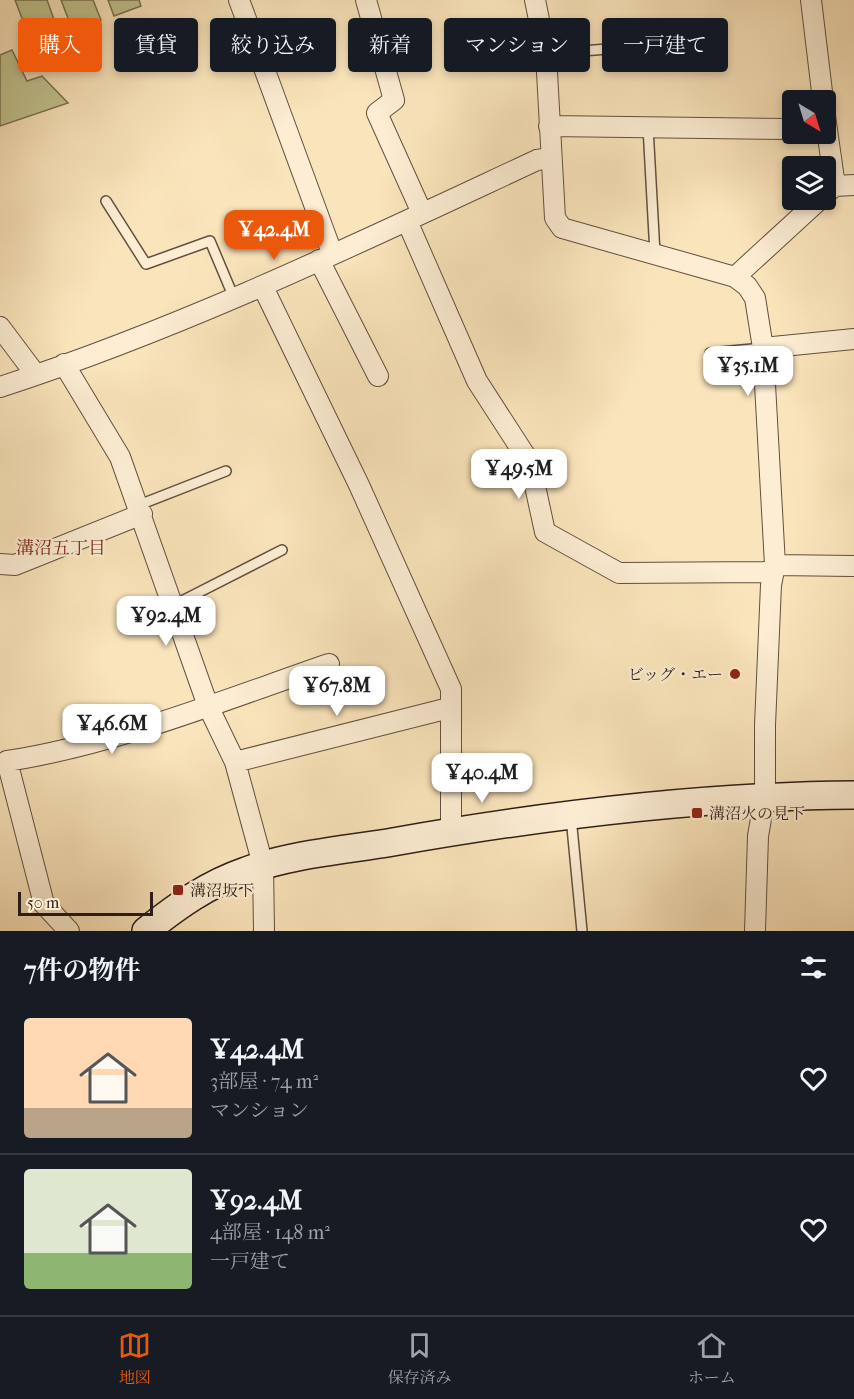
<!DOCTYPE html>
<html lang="ja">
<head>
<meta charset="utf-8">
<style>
  body { margin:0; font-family:"IM FELL French Canon","Noto Serif JP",serif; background:#20242c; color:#f1f3f6; height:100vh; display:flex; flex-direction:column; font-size:22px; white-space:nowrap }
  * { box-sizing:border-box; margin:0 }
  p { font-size:20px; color:#9ea1a6 }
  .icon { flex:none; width:33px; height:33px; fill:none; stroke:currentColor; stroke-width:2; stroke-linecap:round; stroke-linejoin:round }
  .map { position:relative; height:931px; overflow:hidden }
  .side { display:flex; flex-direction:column; background:#171b24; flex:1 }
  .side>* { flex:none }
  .top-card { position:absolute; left:18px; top:18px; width:819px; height:54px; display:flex; gap:12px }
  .needle { width:39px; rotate:142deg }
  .tools { position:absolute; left:782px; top:90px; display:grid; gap:12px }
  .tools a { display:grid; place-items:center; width:54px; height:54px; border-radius:6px; background:#171b24; box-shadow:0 3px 9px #0003; font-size:30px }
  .scale { position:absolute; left:18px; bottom:15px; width:135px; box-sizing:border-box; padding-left:6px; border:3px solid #2e1e17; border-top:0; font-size:16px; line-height:21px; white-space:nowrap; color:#2e1e17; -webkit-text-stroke:4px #fcedd3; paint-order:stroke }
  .price { position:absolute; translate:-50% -51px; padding:0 14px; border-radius:12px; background:#fff; color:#222; font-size:20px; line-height:39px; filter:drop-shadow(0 2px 3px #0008) }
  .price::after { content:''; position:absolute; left:50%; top:36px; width:18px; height:14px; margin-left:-9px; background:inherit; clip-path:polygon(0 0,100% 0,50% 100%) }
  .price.on { background:#ea580c; color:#fff }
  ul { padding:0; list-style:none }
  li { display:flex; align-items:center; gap:18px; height:150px; padding:0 24px }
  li+li { border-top:2px solid #363941 }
  li span { display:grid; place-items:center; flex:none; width:168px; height:120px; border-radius:6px; color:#555 }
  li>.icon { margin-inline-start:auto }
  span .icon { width:72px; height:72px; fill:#fffc; stroke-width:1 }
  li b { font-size:26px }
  h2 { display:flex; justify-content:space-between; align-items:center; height:72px; padding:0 24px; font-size:26px }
  .tag { padding:0 21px; border-radius:6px; background:#171b24; box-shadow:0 3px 9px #0003; font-size:21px; line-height:54px }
  .tag.on { background:#ea580c; color:#fff }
  .tabs { display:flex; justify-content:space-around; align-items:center; height:84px; border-top:2px solid #363941; background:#171b24; font-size:16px; color:#9ea1a6 }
  .tabs a { display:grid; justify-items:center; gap:3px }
  .tabs .on { color:#ea580c }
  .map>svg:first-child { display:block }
  .green { fill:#c1c38e; stroke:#787052; stroke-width:1.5 }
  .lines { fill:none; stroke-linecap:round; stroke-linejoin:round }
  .lane-casing { stroke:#615040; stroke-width:12 }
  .street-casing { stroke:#615040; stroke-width:22 }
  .secondary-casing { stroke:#2e1e17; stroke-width:30 }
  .lane { stroke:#fcedd3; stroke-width:9 }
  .street { stroke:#fcedd3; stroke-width:20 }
  .secondary { stroke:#fcedd3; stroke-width:27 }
  .poi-dot { fill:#8f2418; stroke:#fcedd3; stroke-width:2 }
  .labels { text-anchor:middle; stroke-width:4.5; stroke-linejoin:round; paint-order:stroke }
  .poi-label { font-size:16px; fill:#2e1e17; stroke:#fcedd3; text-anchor:start }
  .neighbourhood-label { font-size:18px; fill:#7a1f14; stroke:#fcedd3 }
</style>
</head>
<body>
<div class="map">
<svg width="854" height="931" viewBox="0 0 854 931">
  <rect width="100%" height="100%" fill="#fae4bb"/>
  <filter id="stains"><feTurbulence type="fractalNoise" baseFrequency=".00333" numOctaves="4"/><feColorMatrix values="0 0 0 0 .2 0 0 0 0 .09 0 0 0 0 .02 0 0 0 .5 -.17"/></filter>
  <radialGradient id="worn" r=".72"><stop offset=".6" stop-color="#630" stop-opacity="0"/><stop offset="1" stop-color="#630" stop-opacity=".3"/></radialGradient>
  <path class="green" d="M15,0H47L60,36L33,47Z
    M61,0H93L101,20L73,31Z
    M108,0H139L141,6L114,16Z
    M12,50L27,81L42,76L68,103L0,126V55Z"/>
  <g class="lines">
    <defs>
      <path id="lane" d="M546,54L668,44
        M648,127L655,254
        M106,201L146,264L210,241L234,298
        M710,353L763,348
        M139,505L226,471
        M172,606L282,550
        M571,817L582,931"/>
      <path id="street" d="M239,0L332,253
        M366,0L394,100L377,113L422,213
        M535,0L546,54L555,218L562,228L735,277L747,286L755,298L763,348L775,565L771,585L765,725V796L758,836L755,931
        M811,0L823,100
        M825,116L835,186
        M549,126L792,129
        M825,194L835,186L854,185
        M407,221L477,381L530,463L545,532L619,573L773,572
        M319,260L378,376
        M735,277L819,200
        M263,287L359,485L451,689V831
        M0,327L36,375
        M763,348L854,339
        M64,364L120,457L208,706L235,762L263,865L264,931
        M0,387C185,327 361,242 537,160L551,158
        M0,564L15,565L142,514
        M775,565L854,566
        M235,762L449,708
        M69,931L44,904L7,761C113,745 227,699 329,664"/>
      <path id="secondary" d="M146,931C177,906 208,884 246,871C291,854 347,850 393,842C546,815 699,796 854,795"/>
    </defs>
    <use href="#lane" class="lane-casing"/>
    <use href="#street" class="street-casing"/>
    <use href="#secondary" class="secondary-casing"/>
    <use href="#lane" class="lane"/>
    <use href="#street" class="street"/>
    <use href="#secondary" class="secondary"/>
  </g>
  <g class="poi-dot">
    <circle cx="735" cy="674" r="6"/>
    <rect x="691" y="807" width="12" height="12" rx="3"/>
    <rect x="172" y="884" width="12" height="12" rx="3"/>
  </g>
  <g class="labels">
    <g class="poi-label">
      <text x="723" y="680" text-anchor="end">ビッグ・エー</text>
      <text x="709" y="819">溝沼火の見下</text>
      <text x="190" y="896">溝沼坂下</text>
    </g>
    <g class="neighbourhood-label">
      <text x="61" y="554">溝沼五丁目</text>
    </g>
  </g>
  <rect width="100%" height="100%" filter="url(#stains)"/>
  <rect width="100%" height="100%" fill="url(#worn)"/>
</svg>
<div class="tools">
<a><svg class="needle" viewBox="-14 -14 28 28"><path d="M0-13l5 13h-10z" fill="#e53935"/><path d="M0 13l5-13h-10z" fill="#9ea1a6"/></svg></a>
<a><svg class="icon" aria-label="layers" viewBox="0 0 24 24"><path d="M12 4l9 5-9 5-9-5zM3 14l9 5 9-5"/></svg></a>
</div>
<div class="scale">50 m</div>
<b class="price on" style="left:274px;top:261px">¥42.4M</b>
<b class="price" style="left:748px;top:397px">¥35.1M</b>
<b class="price" style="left:519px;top:500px">¥49.5M</b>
<b class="price" style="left:166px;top:647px">¥92.4M</b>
<b class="price" style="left:337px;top:717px">¥67.8M</b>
<b class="price" style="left:112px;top:755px">¥46.6M</b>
<b class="price" style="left:482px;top:804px">¥40.4M</b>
<div class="top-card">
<a class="tag on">購入</a>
<a class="tag">賃貸</a>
<a class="tag">絞り込み</a>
<a class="tag">新着</a>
<a class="tag">マンション</a>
<a class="tag">一戸建て</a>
</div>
</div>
<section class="side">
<h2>7件の物件<svg class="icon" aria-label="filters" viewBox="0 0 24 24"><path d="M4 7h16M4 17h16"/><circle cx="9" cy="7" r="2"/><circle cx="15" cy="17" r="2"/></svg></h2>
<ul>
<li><span style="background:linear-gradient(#ffd9b3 75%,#b9a48a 0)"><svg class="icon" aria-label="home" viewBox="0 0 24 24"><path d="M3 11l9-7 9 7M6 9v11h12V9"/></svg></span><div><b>¥42.4M</b><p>3部屋 · 74 m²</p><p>マンション</p></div><svg class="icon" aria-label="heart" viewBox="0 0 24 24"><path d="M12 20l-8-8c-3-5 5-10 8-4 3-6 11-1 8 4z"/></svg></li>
<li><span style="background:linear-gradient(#dfe7d0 70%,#8fb573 0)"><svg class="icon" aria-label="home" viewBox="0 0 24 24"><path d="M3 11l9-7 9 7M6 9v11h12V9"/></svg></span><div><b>¥92.4M</b><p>4部屋 · 148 m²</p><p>一戸建て</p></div><svg class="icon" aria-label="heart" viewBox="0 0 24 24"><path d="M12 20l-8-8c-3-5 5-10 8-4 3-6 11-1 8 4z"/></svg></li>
</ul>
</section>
<nav class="tabs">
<a class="on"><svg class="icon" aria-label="map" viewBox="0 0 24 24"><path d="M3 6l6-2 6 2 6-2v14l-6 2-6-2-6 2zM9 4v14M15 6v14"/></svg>地図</a>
<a><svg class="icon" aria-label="saved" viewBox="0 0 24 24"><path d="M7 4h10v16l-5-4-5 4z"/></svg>保存済み</a>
<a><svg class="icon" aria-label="home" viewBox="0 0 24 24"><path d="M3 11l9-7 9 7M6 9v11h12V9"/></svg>ホーム</a>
</nav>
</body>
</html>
